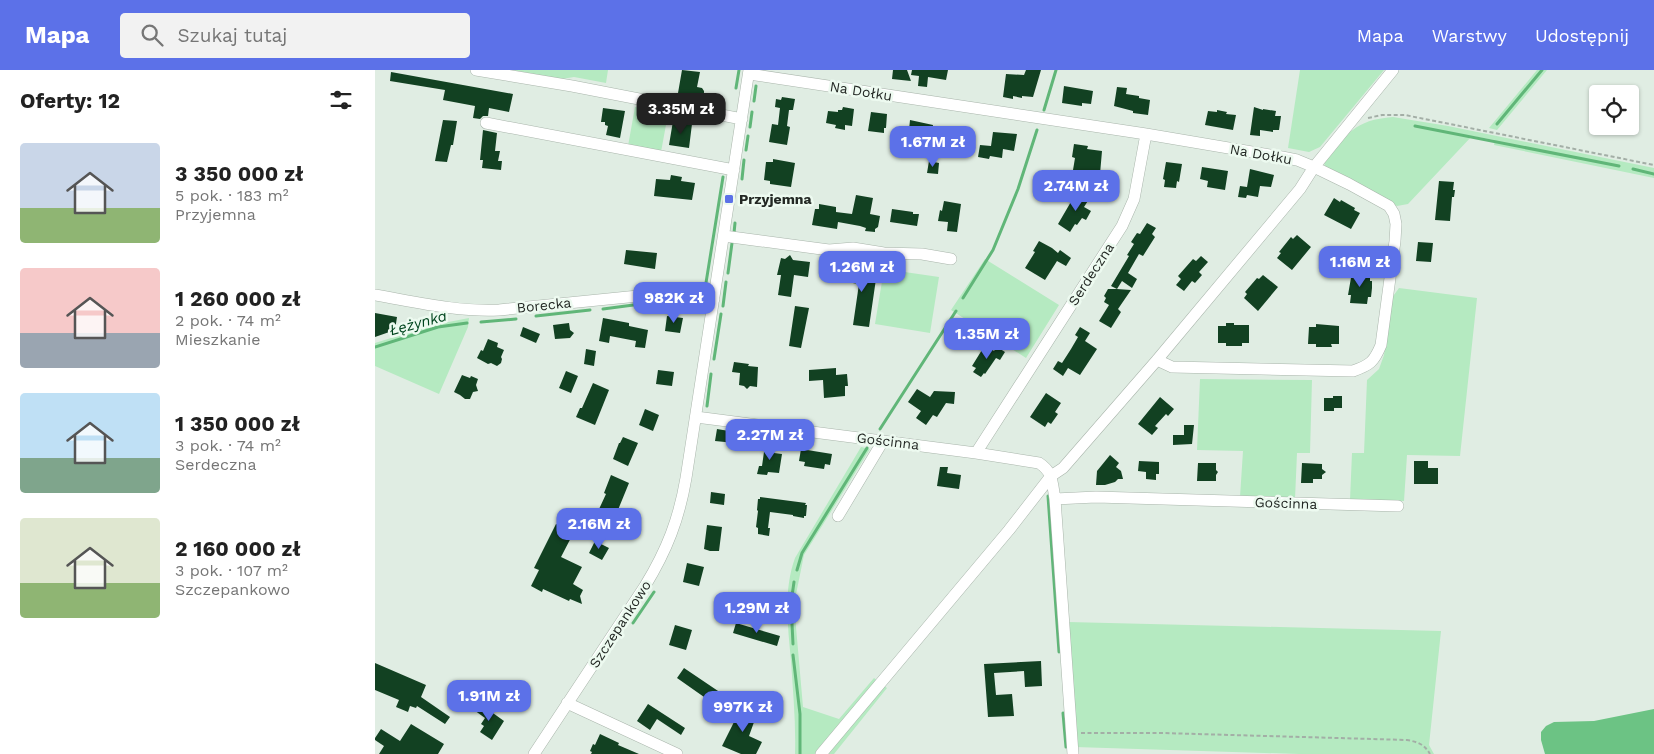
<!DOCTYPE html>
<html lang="pl">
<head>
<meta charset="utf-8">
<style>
  body { margin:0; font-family:"Work Sans",sans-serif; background:#f2f2f2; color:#222; height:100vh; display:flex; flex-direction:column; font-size:19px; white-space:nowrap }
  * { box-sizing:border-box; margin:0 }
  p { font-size:16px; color:#767676 }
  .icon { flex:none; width:28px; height:28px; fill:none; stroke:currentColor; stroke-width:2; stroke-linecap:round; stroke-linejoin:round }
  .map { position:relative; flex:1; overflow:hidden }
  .sheet { display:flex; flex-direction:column; background:#fff; width:375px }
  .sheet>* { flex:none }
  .buttons { position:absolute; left:1214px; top:15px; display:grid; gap:10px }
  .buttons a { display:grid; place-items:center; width:50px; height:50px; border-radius:5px; background:#fff; box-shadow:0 1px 4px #0004; font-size:25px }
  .price { position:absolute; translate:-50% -42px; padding:0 11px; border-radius:10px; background:#5c71e8; color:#fff; font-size:16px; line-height:32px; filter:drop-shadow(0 1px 2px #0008) }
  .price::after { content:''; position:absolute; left:50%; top:30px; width:15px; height:11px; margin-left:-8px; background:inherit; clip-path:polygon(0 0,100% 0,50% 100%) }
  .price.active { background:#222; color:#fff }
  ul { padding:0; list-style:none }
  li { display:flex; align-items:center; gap:15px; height:125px; padding:0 20px }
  li span { display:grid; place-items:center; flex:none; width:140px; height:100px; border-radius:5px; color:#555 }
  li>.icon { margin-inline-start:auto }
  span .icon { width:60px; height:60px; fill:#fffc; stroke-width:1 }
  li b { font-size:21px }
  h2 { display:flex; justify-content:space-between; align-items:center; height:60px; padding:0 20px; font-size:21px }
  header { display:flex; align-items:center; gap:30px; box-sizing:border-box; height:70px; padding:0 25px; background:#5c71e8; color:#fff }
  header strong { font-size:24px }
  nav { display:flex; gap:28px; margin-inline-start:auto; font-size:18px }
  .search { width:350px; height:45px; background:#f2f2f2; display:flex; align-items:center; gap:12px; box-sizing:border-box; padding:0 18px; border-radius:5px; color:#767676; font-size:19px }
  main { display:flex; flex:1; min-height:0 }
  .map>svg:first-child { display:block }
  .green { fill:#b5eac1 }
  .forest { fill:#6cc384 }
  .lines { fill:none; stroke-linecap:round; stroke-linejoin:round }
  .stream { stroke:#60b678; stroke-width:3 }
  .building { fill:#124122 }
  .minor-casing { stroke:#a9b5ab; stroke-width:12 }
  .path { stroke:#a3aea6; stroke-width:2; stroke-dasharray:4 2.5; stroke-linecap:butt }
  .minor { stroke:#fff; stroke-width:11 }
  .poi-dot { fill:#5c71e8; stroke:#edfaf0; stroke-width:2 }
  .labels { text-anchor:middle; stroke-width:5; stroke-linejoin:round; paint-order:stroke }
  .street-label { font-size:14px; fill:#232824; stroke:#edfaf0 }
  .poi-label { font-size:14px; font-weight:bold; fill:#232824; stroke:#edfaf0; text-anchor:start }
  .water-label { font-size:15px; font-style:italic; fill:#00451e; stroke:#edfaf0 }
</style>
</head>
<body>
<header>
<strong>Mapa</strong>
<div class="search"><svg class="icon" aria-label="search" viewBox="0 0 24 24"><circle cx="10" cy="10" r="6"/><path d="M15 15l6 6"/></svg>Szukaj tutaj</div>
<nav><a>Mapa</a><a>Warstwy</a><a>Udostępnij</a></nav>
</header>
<main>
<section class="sheet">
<h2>Oferty: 12<svg class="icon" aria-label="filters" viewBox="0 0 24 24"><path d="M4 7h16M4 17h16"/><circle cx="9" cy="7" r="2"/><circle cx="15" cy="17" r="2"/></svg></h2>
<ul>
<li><span style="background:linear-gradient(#c9d6e8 65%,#8fb573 0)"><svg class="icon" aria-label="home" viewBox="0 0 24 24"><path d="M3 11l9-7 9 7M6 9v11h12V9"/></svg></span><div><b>3 350 000 zł</b><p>5 pok. · 183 m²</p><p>Przyjemna</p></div></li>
<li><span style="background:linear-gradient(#f6c9c9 65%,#9aa5b1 0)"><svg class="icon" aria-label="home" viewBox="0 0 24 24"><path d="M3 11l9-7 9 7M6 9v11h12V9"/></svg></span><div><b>1 260 000 zł</b><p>2 pok. · 74 m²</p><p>Mieszkanie</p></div></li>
<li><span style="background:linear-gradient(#bfe0f5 65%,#7fa58c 0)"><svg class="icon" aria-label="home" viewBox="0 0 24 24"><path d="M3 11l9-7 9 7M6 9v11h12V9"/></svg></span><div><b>1 350 000 zł</b><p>3 pok. · 74 m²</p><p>Serdeczna</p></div></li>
<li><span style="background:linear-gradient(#dfe7d0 65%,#8fb573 0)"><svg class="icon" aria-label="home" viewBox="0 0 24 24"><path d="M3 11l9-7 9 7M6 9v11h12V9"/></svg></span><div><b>2 160 000 zł</b><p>3 pok. · 107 m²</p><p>Szczepankowo</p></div></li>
</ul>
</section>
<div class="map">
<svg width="1279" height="684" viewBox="0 0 1279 684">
  <rect width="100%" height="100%" fill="#e0ede3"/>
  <path class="green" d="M137,0H233L231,13L199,7L187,9Z
    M925,0H1009L945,77L934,82L913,78Z
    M1162,0H1172L1122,60L1114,58Z
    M260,37L293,44L286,82L253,76Z
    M1018,47L1073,56L1279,98V108L1119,75L1120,70L1097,66L1033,134L1022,136L950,97L949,92C972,64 979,50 1018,47Z
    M610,189L684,235L651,288L576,240Z
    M509,199L564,207L555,263L500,254Z
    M1024,218L1102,228L1085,386L1032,385L1029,431L975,430L977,383H989L992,310L1004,299L1009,285L1016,229Z
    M94,248L93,257L64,324L0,296V273L58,255Z
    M825,309L937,310L935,383H922L920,429L865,427L868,381L822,380Z
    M486,377L495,379L429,485L419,534L428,637L464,649L499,608L512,618L459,684H420C421,653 418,622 416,591C413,557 408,521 420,488Z
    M693,552L1066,561L1054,675L1059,684H924L700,677Z"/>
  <path class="forest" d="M1279,639V684H1170L1166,670V662L1171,656L1179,652L1219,651Z"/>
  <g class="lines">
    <path class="stream" d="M361,18L364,0
      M379,31L381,16
      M669,40L681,0
      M1122,54L1167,0
      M1040,56L1244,96
      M375,57L377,42
      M371,80L373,66
      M1258,99L1279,104
      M367,109L369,90
      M359,163L360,153
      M353,203L357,173
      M330,219L348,107
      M588,228L618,180L643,119L662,60
      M278,234L321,236
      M348,236L351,212
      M228,239L266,234
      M161,246L215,240
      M106,252L141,249
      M0,277L63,257L92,253
      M339,289L346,244
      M332,336L336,304
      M505,359L581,241
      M673,426L684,582
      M422,500L427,483L492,378
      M258,553L279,522
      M418,574L416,533L419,512
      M418,585L425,644V684
      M688,643L691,677"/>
  </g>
  <path class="building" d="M307,0L325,2L322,17L327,18L329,21V25L325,28L303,23Z
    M518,0H532L536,11L517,9Z
    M537,0H573L571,10L553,7L552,17L543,16L544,6L536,5Z
    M651,0H666L658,27L647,26V28L638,26V29L628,27L631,4L649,5Z
    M16,2L138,24L134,42L114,38L113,46H108L105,49L98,48L100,36L68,30L70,20L15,11Z
    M689,16L718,21L716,34L707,33V36L687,33Z
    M742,17L752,18L751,24L764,26V28L775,30L773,45L758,43V41L739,36Z
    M407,27L420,29L418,40H414L412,56L415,57L412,75L394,72L397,54L403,55L405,38L400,37L401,29L406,30Z
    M468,37L479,39L477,56L470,55V60L460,58L461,55L451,53L453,41L463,42V40H467Z
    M879,37L888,40V39L901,41L900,46H906L904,60H898V62L885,60V66L875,65Z
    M228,38L250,41L245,68L231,65L233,56L230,55V52H226Z
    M842,40L852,42L851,44L861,45L858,60L830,55L833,41L842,42Z
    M496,42L512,44L511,58H509V63L493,61Z
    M68,50L82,51L78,75H76L72,92L60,91Z
    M535,50L558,55L557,65L552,64L551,67L543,66L542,71L533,70Z
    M298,51L317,54L314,78L294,75Z
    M580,57L592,59L591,65L597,66L595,76H590L589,80L566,76L567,64L579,66Z
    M108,60L122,63L120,81H125L123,91H127L126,100L107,98L108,90H105Z
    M618,62L642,64L639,81L628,79L627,88L615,86L614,89L603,87L605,75L616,76Z
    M699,74L713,76L712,79L727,81L725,104L698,100L700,88L697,87Z
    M398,89L420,93L416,117L395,114V111L389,110L391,92H398Z
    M554,91L564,93L563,104L552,103Z
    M791,92L807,94L804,112L802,111L801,118L789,117L790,110L788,109Z
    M827,97L853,101L850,120L832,117L833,111L825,109Z
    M875,99L899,105L896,117L885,116L883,127L872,125L871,128L863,127L865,116L872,117Z
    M296,105L307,107L306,111L320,113L317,130L279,126L281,109L295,110Z
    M1064,111L1079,112L1078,120H1080L1079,127H1077L1075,151L1060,150Z
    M707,119L716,126L709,137L716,141L711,150L707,148L702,155L700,154L695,162L683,154L697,130H700Z
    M481,125L498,128L495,144L505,146L503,157L500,159V162L490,161L491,158L485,156L463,152L462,159L437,155L440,139H444V134L461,137V142L477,144Z
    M959,128L965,132L966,130L980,138L979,140L985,143L976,159L949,145Z
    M569,131L586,134L582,162L572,161L573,152L563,151L565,140L567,141Z
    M517,139L538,142V144H544L542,156L515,152Z
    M772,153L781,158L777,164L780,167L768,186L764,184L753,203L762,209L757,218L747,211L742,219L756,220L743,239L746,242L736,258L724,251L734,235L729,232L731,228L729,226L733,219H742L736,216L754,186L752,185L759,174L756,172L762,163L765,164Z
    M922,165L936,177L917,200L902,188L906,183L904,182L916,167L918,169Z
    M664,171L677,178L683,183L685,180L696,188L691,196L682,191L670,210L650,198L660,182L658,181Z
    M1043,172L1058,173L1056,192L1041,191Z
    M251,180L282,183L280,199L249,194Z
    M415,185L418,190L435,192L433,207L419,205L416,227L403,225L406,205H402L406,188L410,189Z
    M826,186L833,192L824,202L827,205L820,213L817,211L809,221L801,215L806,209L803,206L818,189L821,191Z
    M468,197L502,202L494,257L478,255L484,214L465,211Z
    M977,202L995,204V211H997V218L996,227H993L992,234L975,233L976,225H973Z
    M888,205L903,217L883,241L869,228L872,224L870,222L882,208L884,209Z
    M420,236L434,238L426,278L414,276Z
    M0,243L22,247L20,260L0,267Z
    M292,246L308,248L305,263L290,261Z
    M228,248L254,253V256L273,260L270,278L260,277L261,271L235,266L234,273L224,271Z
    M194,253L195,260L199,263L195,268L180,269L178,255Z
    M851,253H859V255H874V273H867V276H851V273H843V256H851Z
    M941,254L964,256V274H956L957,277H941V274H933L934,257H941Z
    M148,257L165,264L161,273L145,266Z
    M705,257L715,263L710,271L722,279L705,305L693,298L688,306L678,299L683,291L687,293L696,279L703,267L700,265Z
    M113,269L123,273L122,277L129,280L126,287L127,289L126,293L122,296L116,293L113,294L102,288L106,280L108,281Z
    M610,275L619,281L622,277L630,282L625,290L621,288L610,304L609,303L606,307L598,302L601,298L597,296Z
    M211,279L221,281L219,296L209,294Z
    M359,292L374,294L373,296L383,297L382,317L375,316L372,319L369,316L364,315L365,303L357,302Z
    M461,298V305L472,304L473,316H470V326L449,328L448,310L434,311V300Z
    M283,300L299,302L297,316L281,314Z
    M191,301L203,306L196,323L184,318Z
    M87,305L95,308L96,306L103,309L101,315L103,321L98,322L95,329H90L85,325L79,322Z
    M218,313L234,320L220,355L201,347L205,338H207Z
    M542,319L555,327L559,321L580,322L579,334L571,333L562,347L558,345L551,355L541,348L546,341L533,332Z
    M671,323L686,333L680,342L683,344L676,354L673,352L670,357L655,347Z
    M958,326H967V338H959V341H949V328H958Z
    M785,327L799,339L793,346L791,344L780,356L783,358L777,365L763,354Z
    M270,339L284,345L278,361L264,355Z
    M809,355H819L817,374L798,375V365H809Z
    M342,359L372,364L370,374L340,371Z
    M248,367L263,373L253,396L238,389L244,373H245Z
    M390,375L400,376L399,383L407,384L404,403L393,402L392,405L382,404L384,396H387Z
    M426,379L457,384L455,395L450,394L449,399L429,396L430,392L424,391Z
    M735,385L744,393L741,397L746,401L748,409H743L740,412L730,415H721L722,401Z
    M764,391L784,392V404H781V410L771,409V402L763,401Z
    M1039,391H1053V398H1063V414H1039Z
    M823,393H841V400L843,402L841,405V411H822Z
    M927,393L947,394V399L951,402L947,405V409H938V413H926Z
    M565,397H573L572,403L586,405L584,419L562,416Z
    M236,405L254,413L236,457L219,450L231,424L229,423Z
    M336,422L350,424L349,435L335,433Z
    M385,427L431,433L430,435H432L431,446H429V448L418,446V445L395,442L393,458H395L394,466L383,464V458L381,457L383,441L382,440L383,429H385Z
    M189,452L201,458L186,487L207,497L198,514L208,520L205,526L207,534L195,529L194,531L168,519L167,522L156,516L164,500L159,498L181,454L187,457Z
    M332,455L347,457L344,481H335L329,479Z
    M220,471L234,478L227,490L214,483Z
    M312,493L329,497L324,516L308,512Z
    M361,553L405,566L402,576L358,563Z
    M300,555L317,560L311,580L294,575Z
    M666,591L667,616L650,617L649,601L619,603L621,625L637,624L639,646L613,647L609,594Z
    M0,593L51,615L46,627L75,647L70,654L42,636L41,638L35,636L33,642L21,637L24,630L0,620Z
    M309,598L346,623L339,634L302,608Z
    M104,633L129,651L117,670L105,662L109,656L106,654L110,648L99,640Z
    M273,634L310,658L306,665L282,649L275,660L262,651Z
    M368,634L383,641L374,666L387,672L381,684H366L347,676Z
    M36,654L69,674L63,684H4L9,676L0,670V668L6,659L25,671Z
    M225,664L244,673L243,675L264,684H216L217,682L215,681L218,674L220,675Z"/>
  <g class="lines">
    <defs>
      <path id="minor" d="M101,0L197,16L367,49
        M374,4L771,64L907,87L922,90L939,97L974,114L1014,136L1019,144L1021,154L1020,171L1006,275C999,292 995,295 978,301L797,297L782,290
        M111,53L359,100
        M349,166L454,180L478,178L509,183L547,184L576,189
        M0,225C41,232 82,242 124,240L273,225H295L339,229
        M321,347L601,383L664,393C678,402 677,412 680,429L698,684
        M601,383L747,156L759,129L771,64
        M680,429L721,427L1023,436
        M463,446L508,371
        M192,633L302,684
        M159,684L270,516C292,480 304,449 311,408L374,0
        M446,684L634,460L676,406L688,398L782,290L925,119L939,97L1018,0"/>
    </defs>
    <use href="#minor" class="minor-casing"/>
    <path class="path" d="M993,48L1007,45H1030L1279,95
      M706,663H787L1032,670C1043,672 1049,674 1055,684"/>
    <use href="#minor" class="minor"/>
  </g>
  <rect class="poi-dot" x="349" y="124" width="10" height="10" rx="2.5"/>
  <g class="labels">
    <g class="street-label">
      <text transform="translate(486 21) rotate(9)" y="5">Na Dołku</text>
      <text transform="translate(886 84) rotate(10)" y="5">Na Dołku</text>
      <text transform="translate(716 204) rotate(-57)" y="5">Serdeczna</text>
      <text transform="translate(169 235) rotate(-6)" y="5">Borecka</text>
      <text transform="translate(513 371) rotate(7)" y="5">Gościnna</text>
      <text transform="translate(911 433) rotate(2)" y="5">Gościnna</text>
      <text transform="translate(245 554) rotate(-57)" y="5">Szczepankowo</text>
    </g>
    <g class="poi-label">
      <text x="364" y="134">Przyjemna</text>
    </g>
    <g class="water-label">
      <text transform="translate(43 253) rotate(-15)" y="5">Łężynka</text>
    </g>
  </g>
</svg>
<div class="buttons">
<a><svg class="icon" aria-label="locate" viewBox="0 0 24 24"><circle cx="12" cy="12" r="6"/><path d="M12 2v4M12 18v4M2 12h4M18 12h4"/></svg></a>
</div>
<b class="price active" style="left:306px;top:65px">3.35M zł</b>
<b class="price" style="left:558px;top:98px">1.67M zł</b>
<b class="price" style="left:701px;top:142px">2.74M zł</b>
<b class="price" style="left:985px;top:218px">1.16M zł</b>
<b class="price" style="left:487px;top:223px">1.26M zł</b>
<b class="price" style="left:299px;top:254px">982K zł</b>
<b class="price" style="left:612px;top:290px">1.35M zł</b>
<b class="price" style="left:395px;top:391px">2.27M zł</b>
<b class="price" style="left:224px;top:480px">2.16M zł</b>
<b class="price" style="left:382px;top:564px">1.29M zł</b>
<b class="price" style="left:114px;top:652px">1.91M zł</b>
<b class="price" style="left:368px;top:663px">997K zł</b>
</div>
</main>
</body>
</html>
